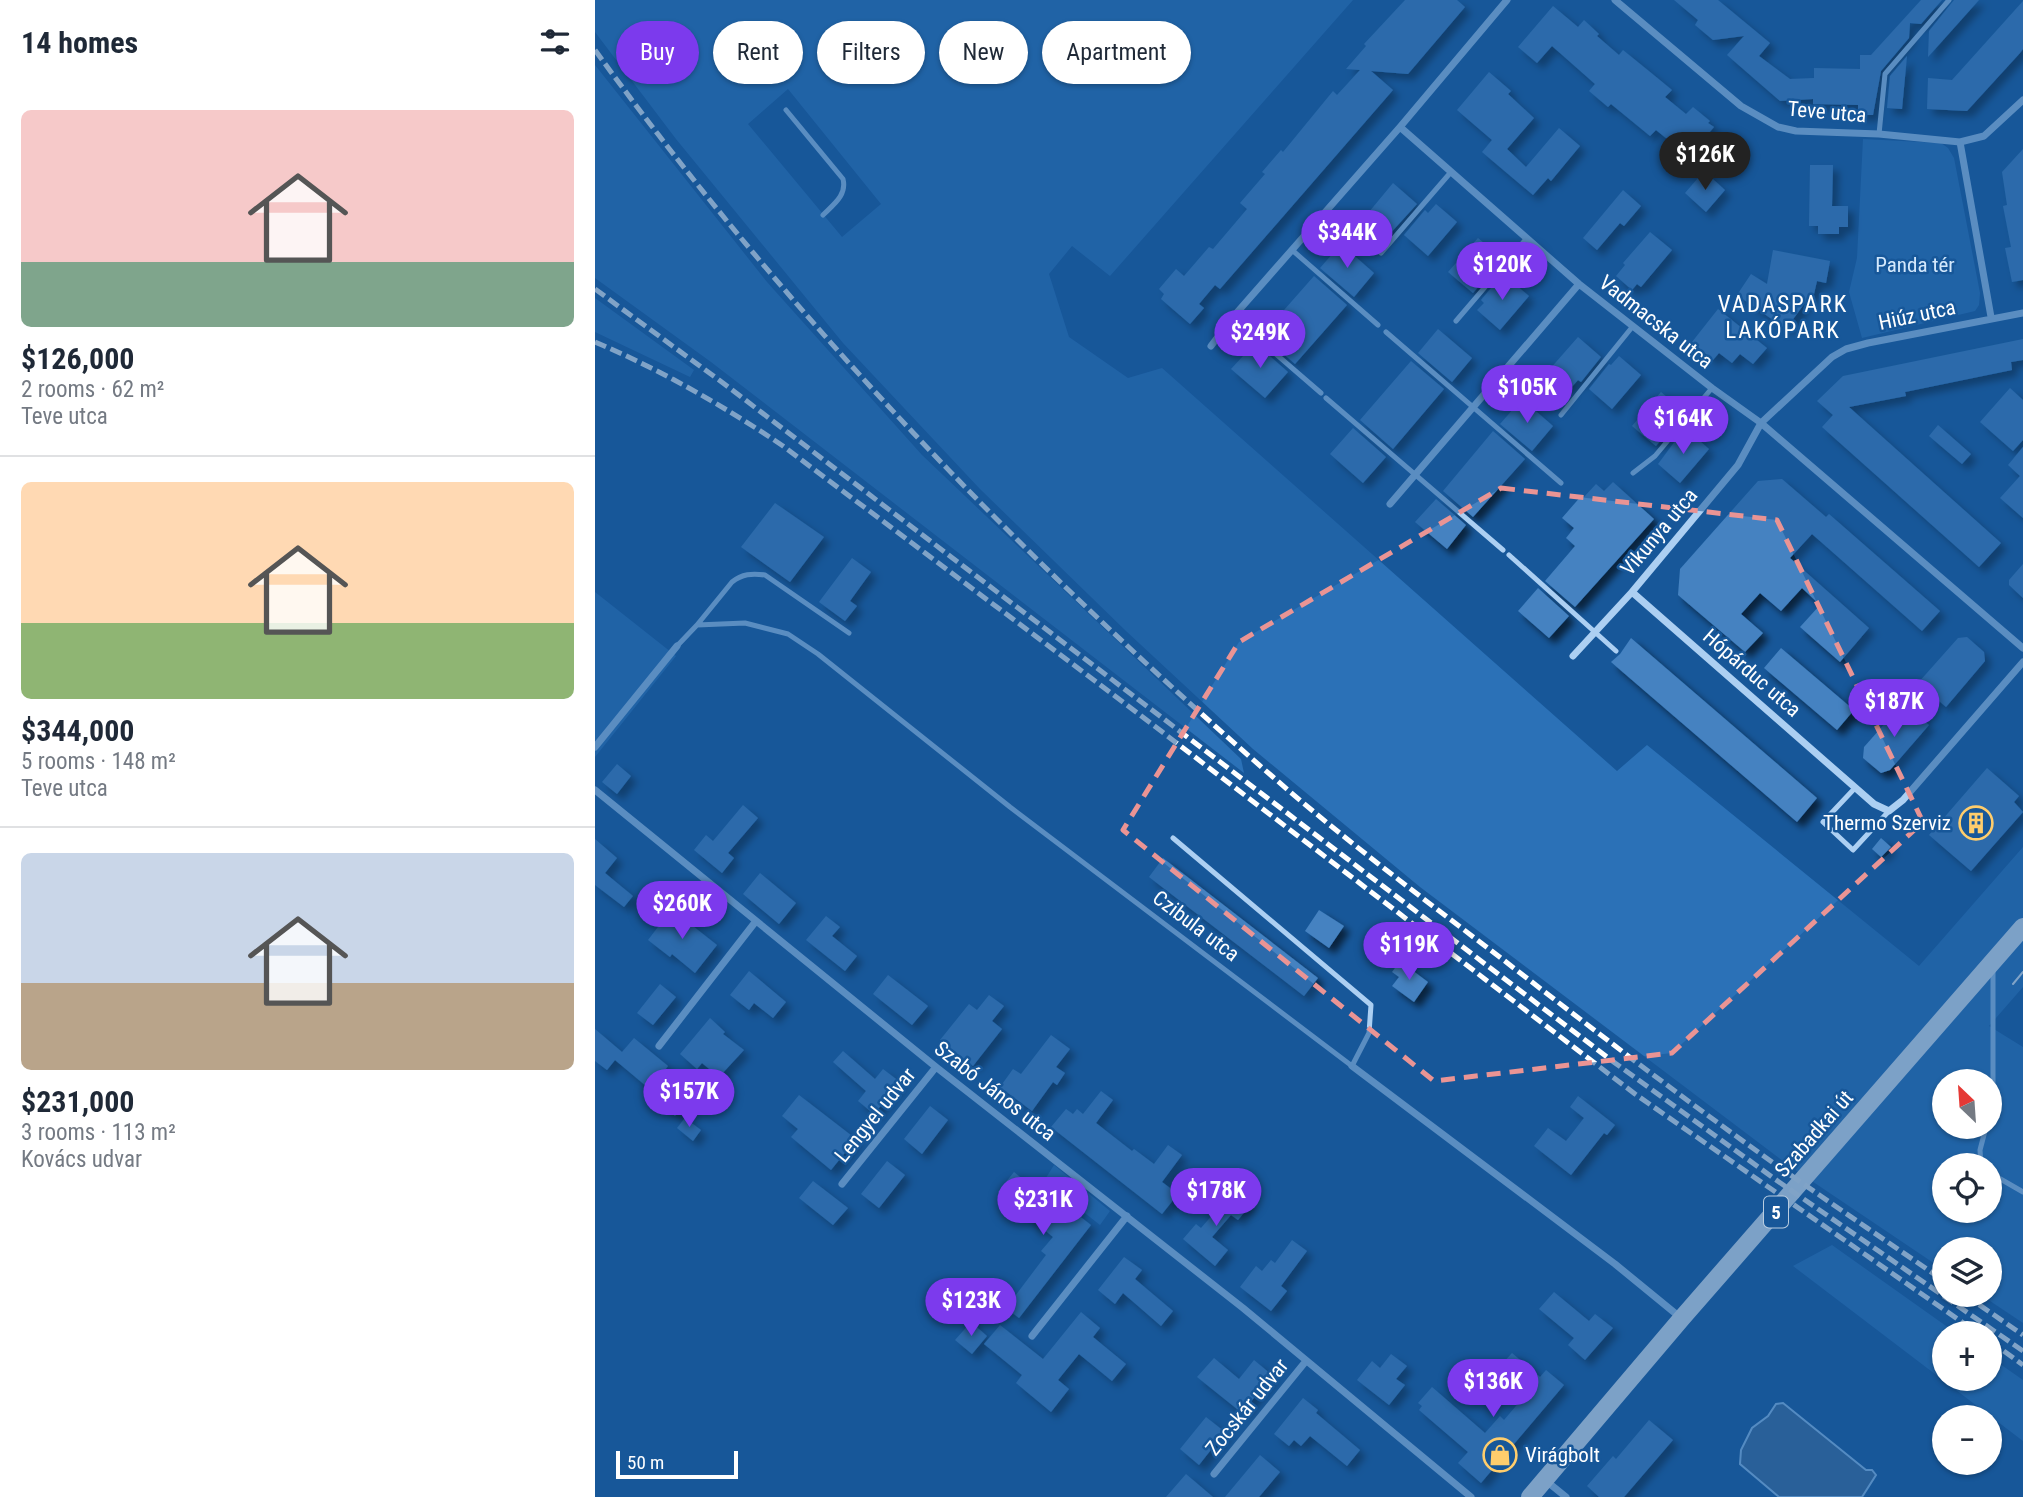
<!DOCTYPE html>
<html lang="en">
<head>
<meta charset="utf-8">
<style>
  body { margin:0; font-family:"Roboto Condensed",sans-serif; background:#f6f6f7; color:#1f2937; height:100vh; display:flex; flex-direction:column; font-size:26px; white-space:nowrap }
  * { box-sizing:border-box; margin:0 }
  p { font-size:23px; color:#747a83 }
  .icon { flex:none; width:38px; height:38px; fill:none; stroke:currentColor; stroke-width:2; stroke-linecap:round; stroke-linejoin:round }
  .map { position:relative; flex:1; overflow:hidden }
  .drawer { display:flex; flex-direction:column; background:#fff; width:595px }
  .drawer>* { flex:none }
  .top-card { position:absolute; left:21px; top:21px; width:665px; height:63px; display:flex; gap:14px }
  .needle { width:46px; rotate:335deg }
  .fabs { position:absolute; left:1337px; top:1069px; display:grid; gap:14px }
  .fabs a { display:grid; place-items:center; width:70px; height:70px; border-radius:50%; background:#fff; box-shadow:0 2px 5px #0004; font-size:35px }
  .scale { position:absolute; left:21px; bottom:18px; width:122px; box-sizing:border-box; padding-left:7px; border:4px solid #fff; border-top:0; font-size:19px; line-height:24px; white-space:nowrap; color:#fff; -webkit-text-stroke:5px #175799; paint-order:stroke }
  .price { position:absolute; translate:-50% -60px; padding:0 16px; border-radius:24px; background:#7c3aed; color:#fff; font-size:23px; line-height:46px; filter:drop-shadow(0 2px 4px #0008) }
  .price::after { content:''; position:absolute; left:50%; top:42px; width:21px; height:16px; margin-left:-10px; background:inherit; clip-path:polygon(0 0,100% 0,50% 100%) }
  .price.current { background:#222; color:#fff }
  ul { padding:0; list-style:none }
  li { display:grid; align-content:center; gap:14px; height:371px; padding:0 21px }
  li+li { border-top:2px solid #e0e1e3 }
  li span { display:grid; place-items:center; height:217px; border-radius:10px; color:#555 }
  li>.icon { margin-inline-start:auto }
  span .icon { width:126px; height:126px; fill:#fffc; stroke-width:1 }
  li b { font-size:30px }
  h2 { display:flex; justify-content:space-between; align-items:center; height:84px; padding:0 21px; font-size:30px }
  .chip { padding:0 24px; border-radius:32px; background:#fff; box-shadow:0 2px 5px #0004; font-size:24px; line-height:63px }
  .chip.current { background:#7c3aed; color:#fff }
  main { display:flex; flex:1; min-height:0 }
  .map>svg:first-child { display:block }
  .green { fill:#2b71b7; fill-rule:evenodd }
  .water { fill:#3e6b9a; stroke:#9ecaf4; stroke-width:2 }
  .building { fill:#4482c1; filter:url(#shadow) }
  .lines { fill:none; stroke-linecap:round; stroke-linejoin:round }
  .service { stroke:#accff2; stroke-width:5 }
  .minor { stroke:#accff2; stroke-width:7 }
  .primary { stroke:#f6faff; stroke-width:18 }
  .tram { stroke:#fff; stroke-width:2 }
  .rail { stroke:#fff; stroke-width:5; stroke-dasharray:12 5; stroke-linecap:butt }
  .marked { fill:none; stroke:#ea9494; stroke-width:5; stroke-dasharray:14 9; stroke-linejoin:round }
  .labels { text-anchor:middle; stroke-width:5; stroke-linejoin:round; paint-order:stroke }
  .shield { fill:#175799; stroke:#b9cde0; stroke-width:2 }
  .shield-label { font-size:19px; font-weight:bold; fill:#fff }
  .street-label { font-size:21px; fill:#fff; stroke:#175799 }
  .park-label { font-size:21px; fill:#d3e8fc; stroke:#175799 }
  .poi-label { font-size:21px; fill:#fff; stroke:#175799; text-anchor:end }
  .neighbourhood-label { font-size:23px; letter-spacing:2px; fill:#fff; stroke:#175799 }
</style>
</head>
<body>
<main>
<section class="drawer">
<h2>14 homes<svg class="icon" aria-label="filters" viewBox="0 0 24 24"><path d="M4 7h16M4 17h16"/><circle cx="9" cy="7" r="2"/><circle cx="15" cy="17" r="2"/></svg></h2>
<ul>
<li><span style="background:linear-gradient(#f6c9c9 70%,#7fa58c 0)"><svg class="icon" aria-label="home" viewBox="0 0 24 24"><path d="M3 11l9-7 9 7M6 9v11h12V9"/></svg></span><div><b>$126,000</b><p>2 rooms · 62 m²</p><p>Teve utca</p></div></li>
<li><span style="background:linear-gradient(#ffd9b3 65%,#8fb573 0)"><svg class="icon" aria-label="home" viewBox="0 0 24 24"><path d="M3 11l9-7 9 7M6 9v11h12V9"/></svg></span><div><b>$344,000</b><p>5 rooms · 148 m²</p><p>Teve utca</p></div></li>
<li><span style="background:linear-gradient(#c9d6e8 60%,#b9a48a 0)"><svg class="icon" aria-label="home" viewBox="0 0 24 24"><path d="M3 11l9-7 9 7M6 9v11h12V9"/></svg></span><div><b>$231,000</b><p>3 rooms · 113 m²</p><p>Kovács udvar</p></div></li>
</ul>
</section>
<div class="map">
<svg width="1428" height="1497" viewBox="0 0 1428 1497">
  <defs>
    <filter id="shadow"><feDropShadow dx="6" dy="6" stdDeviation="3.5" flood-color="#0009"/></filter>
  </defs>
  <rect width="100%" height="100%" fill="#175799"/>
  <path class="green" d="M0,0H758L515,276L477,246L454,274L474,337L533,378L567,368L1022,771L1052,745L1324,966L1428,847V987L1394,1026L1428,1047V1323L1386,1295H1395V1250H1349V1270L1196,1167L825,887L658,749L531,631L385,489L248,343L81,139L0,32ZM193,89L286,204L247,237L153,124ZM1349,1082H1395V1127H1349ZM1349,1166H1395V1211H1349Z
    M0,65L172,282L327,455L646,759L649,773L116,362L0,278Z
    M1268,139L1346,143L1353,148L1359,158L1385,293L1384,305L1380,311L1267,338L1254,292L1262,258Z
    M0,298L99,370L95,377L0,332Z
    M0,592L81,656L0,757Z
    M459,1165L515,1211L505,1225L449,1181Z
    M1237,1245L1361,1333L1349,1334V1379H1395V1357L1428,1380V1441L1198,1266Z"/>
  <path class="water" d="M1188,1403L1271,1470H1277L1281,1475L1267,1497H1184L1145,1464L1146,1450L1157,1428L1173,1416L1181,1404Z"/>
  <path class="building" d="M810,0H862L870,7L813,74L776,71L798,90L625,289L620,285L604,304L609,308L595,324L566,299L569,294L564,289L581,269L589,276L614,247L618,249L652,209L645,203L670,174L667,172L686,150L688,152L738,91L742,95L765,70L751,69L771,46L769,44Z
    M1079,0H1123L1175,43L1164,56L1195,79L1219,78V68L1265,69V55H1276L1326,0H1347L1326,24L1315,23L1314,38L1286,71L1278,115H1263V105L1218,104V99L1185,101L1132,55L1149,36L1118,40L1100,25L1103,20Z
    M1359,0H1384L1333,57L1334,31Z
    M1428,1V49L1425,53L1372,111L1332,109L1333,78L1357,80Z
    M958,6L983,27L989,20L1004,34L1002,36L1024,55L1028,50L1060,76L1077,90L1070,97L1091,114L1098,107L1115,121L1113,123L1119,127L1098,152L1092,147L1088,152L1061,130L1055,136L1016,104L1013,107L994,91L1000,84L957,46L942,63L923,47Z
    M1312,56L1307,109L1292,108L1295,76Z
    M894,72L916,91L913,94L939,118L912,149L931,167L964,128L985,146L956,181L953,178L938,195L887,152L897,140L862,110Z
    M1428,149V280L1417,282L1410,248L1416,247L1408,206L1412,205L1407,172Z
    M1215,165H1238L1237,206H1253V227H1244V234H1223V226H1214Z
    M1109,171L1130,190L1111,212L1090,193Z
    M798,183L822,204L792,237L769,218Z
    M1028,190L1046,206L1029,226L1025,223L1002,250L988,238Z
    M841,204L862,222L833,256L809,235L830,210L833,213Z
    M1055,232L1077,250L1046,287L1042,284L1037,290L1021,276L1030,265L1028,263Z
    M883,238L905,257L898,265L900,267L878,293L853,272Z
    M746,244L779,273L759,297L725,268Z
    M1178,250L1235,261L1231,283L1222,281L1219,294L1217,293L1191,329L1142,295L1156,274L1172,284Z
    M908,274L934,296L905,330L882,310L889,303L886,300Z
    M719,276L752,305L700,364L667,335Z
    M1123,309L1172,348L1158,364L1145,354L1137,363L1124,353L1118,360L1097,342Z
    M843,329L877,358L857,382L823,353Z
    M983,337L1006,357L986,382L983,380L975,389L954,370Z
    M1428,339V360L1416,362L1417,370L1310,392L1311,396L1254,407L1406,543L1384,567L1227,427L1238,415L1222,401L1248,376Z
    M660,343L693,372L670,398L636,369Z
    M1024,356L1046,375L1017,409L994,389L1014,364L1016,365Z
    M816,361L849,389L798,449L765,420Z
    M1415,388L1428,400V440L1418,451L1385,422Z
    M1066,392L1087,410L1079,419L1082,421L1061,446L1037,426Z
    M927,399L958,426L937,451L905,424Z
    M1343,425L1376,454L1367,464L1334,436Z
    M758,428L791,457L768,483L735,454Z
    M1090,428L1114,449L1085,483L1063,464Z
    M898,431L930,459L878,517L848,491Z
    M1428,447V518L1405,498L1425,476L1413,465Z
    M1187,479L1231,517L1234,514L1345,611L1327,631L1217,534L1195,558L1274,628L1245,662L1205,627L1225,605L1207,588L1186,611L1165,593L1146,614L1168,633L1150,652L1083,595L1085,569L1163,481Z
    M1018,482L1059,519L980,607L950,581L980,546L971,538L979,528L967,518L987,495L989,497L1001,484L1009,491Z
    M841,499L871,525L852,549L820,522Z
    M180,503L229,537L195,582L146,547Z
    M257,558L276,572L255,601L262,606L250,621L224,602Z
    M1428,564V598L1414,585V580Z
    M943,588L974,616L954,638L923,611Z
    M1372,637L1389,652L1390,661L1351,707L1323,683L1363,638Z
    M1036,638L1222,798L1202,822L1016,662L1025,654Z
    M1186,648L1259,710L1242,730L1169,668Z
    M1308,703L1334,725L1295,770L1286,773L1268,758L1269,747Z
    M22,764L36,776L22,794L7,782Z
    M1392,768L1424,796L1419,802L1428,812L1376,871L1334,835Z
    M148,805L163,818L133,853L139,858L127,873L99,850L111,835L118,841Z
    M1286,838L1296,847L1286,857L1277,849Z
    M0,839L22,858L10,873L38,896L29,907L0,885Z
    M568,858L723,978L709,996L554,877Z
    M165,873L201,903L184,924L148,894Z
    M79,906L91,916L89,919L122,945L100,973L77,954L75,957L53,940Z
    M724,910L749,926L734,948L710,931Z
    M231,916L245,927L237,936L262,956L250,971L211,940Z
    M805,961L833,982L819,1002L797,986L804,977L797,972Z
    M154,971L191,1002L178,1018L159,1003L154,1010L135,995Z
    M293,975L333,1006L317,1025L278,994Z
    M65,984L81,997L58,1025L42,1013Z
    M394,995L409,1006L397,1021L407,1029L378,1066L345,1040L374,1004L382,1010Z
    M115,1018L130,1032L128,1034L149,1050L124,1077L107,1063L102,1069L85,1054Z
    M0,1029L27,1052L39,1038L73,1066L63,1079L91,1102L80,1116L54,1094L57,1091L20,1060L12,1070L0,1061Z
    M456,1035L475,1049L461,1067L470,1073L462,1085L458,1082L437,1111L405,1087L418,1069L426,1074Z
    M248,1051L280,1079L288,1069L305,1082L279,1114L263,1101L271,1091L238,1062Z
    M506,1091L518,1100L501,1123L537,1151L539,1149L559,1164L573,1145L587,1155L567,1182L583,1194L567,1214L456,1127L471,1109L478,1114L482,1109L488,1114Z
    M204,1095L261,1139L236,1170L196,1137L203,1129L187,1116Z
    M983,1096L1020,1125L1012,1135L1009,1133L976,1175L939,1146L953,1128L971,1141L989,1118L975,1107Z
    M335,1106L353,1120L327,1154L309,1139Z
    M90,1118L106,1130L98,1141L82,1128Z
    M292,1161L310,1175L284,1208L266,1194Z
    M419,1172L473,1217L478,1211L496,1225L424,1318L411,1308L451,1255L446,1251L458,1237L403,1192Z
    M218,1181L253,1208L238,1225L204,1198Z
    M639,1190L656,1204L643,1220L636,1215L617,1237L633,1250L620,1266L588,1239L601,1224L606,1228Z
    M697,1240L712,1251L686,1286L692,1291L676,1311L645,1287L661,1266L667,1271L676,1260L680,1263Z
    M529,1257L547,1270L540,1279L578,1311L566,1326L528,1293L520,1304L503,1290Z
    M959,1292L994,1321L1000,1314L1018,1328L990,1360L973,1345L979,1338L944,1309Z
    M486,1312L505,1328L498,1337L531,1364L517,1381L484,1354L463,1380L474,1389L456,1412L421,1383L427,1375L389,1344L405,1325L448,1359Z
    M376,1322L392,1336L377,1354L360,1340Z
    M917,1353L945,1377L951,1370L969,1385L886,1483L863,1463L873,1452L824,1410L827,1406L823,1403L837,1387L890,1433L905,1416L909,1420L932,1393L908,1373L912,1369L907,1364Z
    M796,1354L812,1366L801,1379L810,1385L794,1405L762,1380L777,1361L785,1368Z
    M619,1358L644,1379L659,1360L677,1375L647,1413L602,1377Z
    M708,1398L723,1410L721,1413L765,1450L752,1466L715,1436L706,1446L699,1440L694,1446L679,1434Z
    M611,1417L630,1432L604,1465L585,1449Z
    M1054,1420L1078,1440L1029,1497H1004L992,1486L1018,1456L1021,1459Z
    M665,1455L685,1472L664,1497H630Z
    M591,1474L618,1497H571Z"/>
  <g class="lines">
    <path class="service" d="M191,110L248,179C252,195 239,204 228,215
      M1284,134L1290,74L1354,0
      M697,250L783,325
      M786,253L856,172
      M638,317L726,393
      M861,321L932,238
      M791,332L966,483
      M731,398L908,550
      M966,415L1038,326
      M1038,473L1060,456L1117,388
      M914,555L1021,651
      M102,625L137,582C147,574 157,573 170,575L254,633
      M82,646L102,625L150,623L193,634L223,654L415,807L757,1066L774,1033L776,1005L578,838
      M1260,788L1228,822L1258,850L1294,811
      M1395,1114L1398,1104V970
      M1386,1166L1385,1150L1391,1127
      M1395,1173L1428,1192"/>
    <path class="minor" d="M1020,0L1146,106L1183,127L1201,131L1284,134L1365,142L1389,136L1428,100
      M805,127L984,284L1117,388L1166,423L1428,648
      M1365,142L1396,317
      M616,346L638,317L805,127L912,0
      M795,504L984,284
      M1037,592L1279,804L1294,811L1308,800L1428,662
      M978,656L1037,592L1143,465L1166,423L1237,357L1251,349L1273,343L1428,313
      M0,747L82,646
      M0,790L341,1067L648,1308L876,1497
      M64,1046L161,921
      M757,1066L1020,1264L1086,1318
      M247,1184L341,1067
      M437,1336L532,1216
      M619,1474L711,1361
      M950,1480L971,1497"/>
    <path class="primary" d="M935,1497L1087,1318L1428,927"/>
    <path class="tram" d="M1418,984L1428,972"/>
    <path class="rail" d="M0,50C195,319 428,560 678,777C750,840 826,897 902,955C977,1013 1053,1072 1130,1128C1202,1181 1276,1230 1349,1281
      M0,289L128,383L1020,1063L1184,1182L1428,1351
      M0,342C66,370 129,406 188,446L532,705L1040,1094L1384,1334
      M1370,1295L1428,1335
      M1395,1341L1428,1365"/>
  </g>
  <path d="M0 0H1428V1497H0ZM906,488L1182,520L1328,822L1077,1053L839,1081L528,830L644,642Z" fill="#175799" fill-opacity=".55" fill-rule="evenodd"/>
  <path class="marked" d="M906,488L1182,520L1328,822L1077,1053L839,1081L528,830L644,642Z"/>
  <defs>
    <symbol id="building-ring" viewBox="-11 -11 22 22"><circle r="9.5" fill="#175799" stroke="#ffcd6c" stroke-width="1.5"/><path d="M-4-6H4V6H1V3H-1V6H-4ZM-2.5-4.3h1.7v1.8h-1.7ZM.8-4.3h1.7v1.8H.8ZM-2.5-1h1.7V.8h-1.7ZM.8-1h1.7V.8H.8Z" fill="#ffcd6c"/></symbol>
    <symbol id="shop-ring" viewBox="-11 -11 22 22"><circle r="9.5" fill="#175799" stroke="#ffcd6c" stroke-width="1.5"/><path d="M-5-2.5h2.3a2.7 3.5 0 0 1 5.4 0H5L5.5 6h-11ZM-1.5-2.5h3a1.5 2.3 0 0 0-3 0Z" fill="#ffcd6c"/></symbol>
  </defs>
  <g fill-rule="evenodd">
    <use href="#building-ring" x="1362" y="804" width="38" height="38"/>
    <use href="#shop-ring" x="886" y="1436" width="38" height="38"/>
  </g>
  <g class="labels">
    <rect class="shield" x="1169" y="1196.5" width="24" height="31" rx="5"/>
    <g class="shield-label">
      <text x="1181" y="1219">5</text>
    </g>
    <g class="street-label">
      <text transform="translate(1232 112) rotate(5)" y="7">Teve utca</text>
      <text transform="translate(1322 315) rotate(-12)" y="7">Hiúz utca</text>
      <text transform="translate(1061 322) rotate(38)" y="7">Vadmacska utca</text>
      <text transform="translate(1064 532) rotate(-50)" y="7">Vikunya utca</text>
      <text transform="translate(1157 673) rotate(41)" y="7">Hópárduc utca</text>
      <text transform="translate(601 926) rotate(37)" y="7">Czibula utca</text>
      <text transform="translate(400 1091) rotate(38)" y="7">Szabó János utca</text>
      <text transform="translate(280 1115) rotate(-51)" y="7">Lengyel udvar</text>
      <text transform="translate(1219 1134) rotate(-49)" y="7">Szabadkai út</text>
      <text transform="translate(652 1407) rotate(-51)" y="7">Zocskár udvar</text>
    </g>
    <g class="park-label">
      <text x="1320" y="272">Panda tér</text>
    </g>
    <g class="poi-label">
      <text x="1356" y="830">Thermo Szerviz</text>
      <text x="930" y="1462" text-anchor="start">Virágbolt</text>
    </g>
    <g class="neighbourhood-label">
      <text x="1188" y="312">VADASPARK<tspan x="1188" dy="26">LAKÓPARK</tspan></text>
    </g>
  </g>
</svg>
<div class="fabs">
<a><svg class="needle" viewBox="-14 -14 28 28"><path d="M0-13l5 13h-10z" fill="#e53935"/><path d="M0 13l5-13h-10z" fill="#747a83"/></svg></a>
<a><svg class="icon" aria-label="locate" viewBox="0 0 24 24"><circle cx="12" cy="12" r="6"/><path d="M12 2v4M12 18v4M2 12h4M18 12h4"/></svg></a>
<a><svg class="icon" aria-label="layers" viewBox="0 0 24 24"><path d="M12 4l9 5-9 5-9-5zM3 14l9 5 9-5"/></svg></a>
<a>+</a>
<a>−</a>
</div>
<div class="scale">50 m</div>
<b class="price current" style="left:1110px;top:192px">$126K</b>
<b class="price" style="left:752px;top:270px">$344K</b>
<b class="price" style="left:907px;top:302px">$120K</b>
<b class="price" style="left:665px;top:370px">$249K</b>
<b class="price" style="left:932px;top:425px">$105K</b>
<b class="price" style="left:1088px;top:456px">$164K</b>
<b class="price" style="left:1299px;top:739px">$187K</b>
<b class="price" style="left:87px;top:941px">$260K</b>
<b class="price" style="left:814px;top:982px">$119K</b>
<b class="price" style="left:94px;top:1129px">$157K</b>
<b class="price" style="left:621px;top:1228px">$178K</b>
<b class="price" style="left:448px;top:1237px">$231K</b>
<b class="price" style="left:376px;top:1338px">$123K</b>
<b class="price" style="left:898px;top:1419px">$136K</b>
<div class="top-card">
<a class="chip current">Buy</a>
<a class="chip">Rent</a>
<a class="chip">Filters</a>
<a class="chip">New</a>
<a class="chip">Apartment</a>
</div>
</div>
</main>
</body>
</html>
